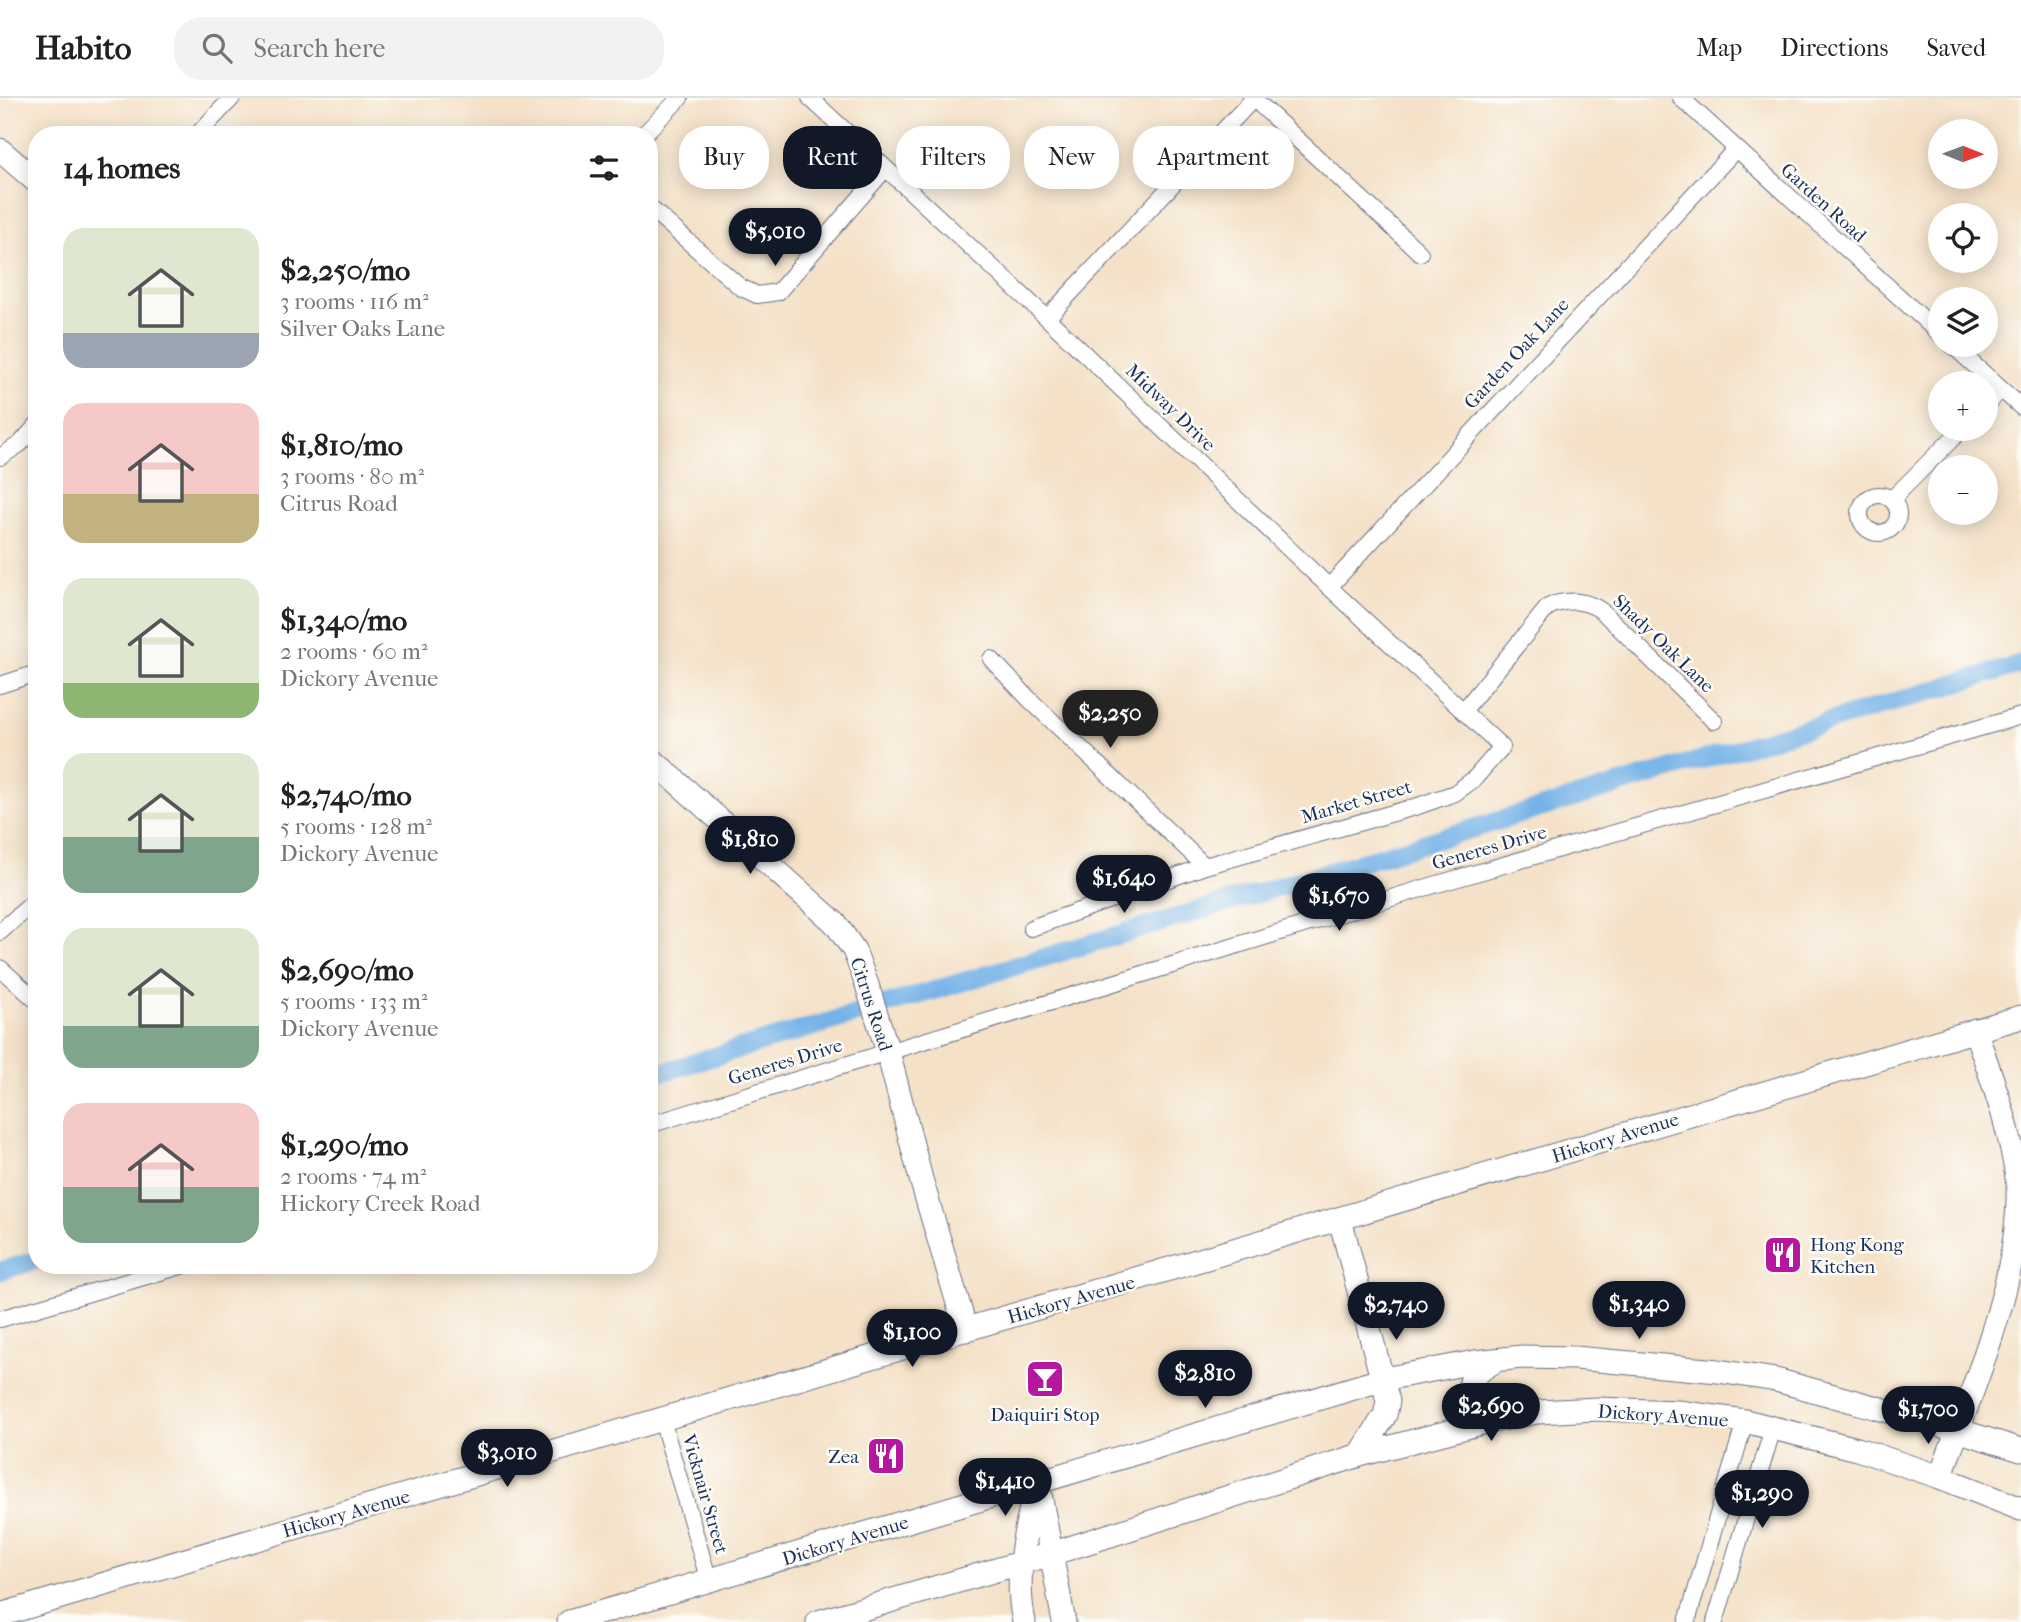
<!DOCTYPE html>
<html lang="en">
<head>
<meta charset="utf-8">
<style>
  body { margin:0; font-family:"IM FELL French Canon",serif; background:#f2f2f2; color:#222; height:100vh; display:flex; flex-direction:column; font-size:26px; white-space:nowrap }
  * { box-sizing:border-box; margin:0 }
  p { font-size:23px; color:#767676 }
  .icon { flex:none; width:38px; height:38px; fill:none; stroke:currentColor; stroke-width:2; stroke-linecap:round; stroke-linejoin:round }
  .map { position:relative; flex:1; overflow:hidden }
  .side { position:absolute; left:28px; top:28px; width:630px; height:1148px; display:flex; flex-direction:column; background:#fff; border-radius:28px; box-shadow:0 4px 18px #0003 }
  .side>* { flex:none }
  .guide { position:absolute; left:679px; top:28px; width:665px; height:63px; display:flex; gap:14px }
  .needle { width:46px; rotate:91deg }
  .controls { position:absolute; left:1928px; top:21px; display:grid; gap:14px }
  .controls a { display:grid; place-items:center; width:70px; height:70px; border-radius:50%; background:#fff; box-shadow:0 4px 18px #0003; font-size:35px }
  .price { position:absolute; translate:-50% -60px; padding:0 16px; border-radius:24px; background:#111827; color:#fff; font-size:23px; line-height:46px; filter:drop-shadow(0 2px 4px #0008) }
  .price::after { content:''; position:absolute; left:50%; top:42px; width:21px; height:16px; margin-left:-10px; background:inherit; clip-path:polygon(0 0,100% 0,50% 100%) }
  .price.current { background:#222; color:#fff }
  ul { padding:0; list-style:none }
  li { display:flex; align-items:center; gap:21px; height:175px; padding:0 35px }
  li span { display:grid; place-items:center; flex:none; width:196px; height:140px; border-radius:21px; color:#555 }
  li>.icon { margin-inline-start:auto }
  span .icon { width:84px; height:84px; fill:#fffc; stroke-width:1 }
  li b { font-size:30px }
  h2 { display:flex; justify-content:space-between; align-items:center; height:84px; padding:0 35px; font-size:30px }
  .chip { padding:0 24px; border-radius:28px; background:#fff; box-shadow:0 4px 18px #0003; font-size:24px; line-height:63px }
  .chip.current { background:#111827; color:#fff }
  header { display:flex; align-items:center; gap:42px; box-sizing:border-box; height:98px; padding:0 35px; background:#fff; border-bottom:2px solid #e0e0e0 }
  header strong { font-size:33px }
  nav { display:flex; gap:38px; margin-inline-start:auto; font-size:24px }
  .search { width:490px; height:63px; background:#f2f2f2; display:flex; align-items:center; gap:18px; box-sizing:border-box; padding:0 24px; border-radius:28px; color:#767676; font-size:26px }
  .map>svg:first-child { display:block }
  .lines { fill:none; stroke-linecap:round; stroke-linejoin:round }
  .canal { stroke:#75b2e7; stroke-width:19 }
  .street-casing { stroke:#676d83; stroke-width:18 }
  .secondary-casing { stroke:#676d83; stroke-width:25 }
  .street { stroke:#fff; stroke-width:16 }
  .secondary { stroke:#fff; stroke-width:23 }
  .labels { text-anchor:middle; stroke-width:5; stroke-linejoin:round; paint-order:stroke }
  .street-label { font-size:19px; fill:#1b2f5e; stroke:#fdfcf7 }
  .poi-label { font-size:19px; fill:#1b2f5e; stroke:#fdfcf7; text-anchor:start }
</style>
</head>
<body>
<header>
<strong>Habito</strong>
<div class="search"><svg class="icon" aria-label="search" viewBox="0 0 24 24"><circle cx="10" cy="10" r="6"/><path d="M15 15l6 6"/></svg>Search here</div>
<nav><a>Map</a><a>Directions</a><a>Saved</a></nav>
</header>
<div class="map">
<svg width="2021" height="1524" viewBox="0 0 2021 1524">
  <rect width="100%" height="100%" fill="#fdfcf7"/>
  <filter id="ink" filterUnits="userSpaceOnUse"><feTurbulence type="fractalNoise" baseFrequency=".0143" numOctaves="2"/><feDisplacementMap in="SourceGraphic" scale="14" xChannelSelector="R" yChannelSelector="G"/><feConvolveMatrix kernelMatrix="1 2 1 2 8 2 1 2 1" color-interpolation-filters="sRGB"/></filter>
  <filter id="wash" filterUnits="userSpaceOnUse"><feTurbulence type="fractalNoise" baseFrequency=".00686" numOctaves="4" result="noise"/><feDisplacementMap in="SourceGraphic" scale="28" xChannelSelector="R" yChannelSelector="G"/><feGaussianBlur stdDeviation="1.57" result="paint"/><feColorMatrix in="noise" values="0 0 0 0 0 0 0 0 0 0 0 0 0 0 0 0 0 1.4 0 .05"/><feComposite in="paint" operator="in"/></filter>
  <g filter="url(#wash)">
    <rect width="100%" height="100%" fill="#f4e1c7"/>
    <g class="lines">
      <path class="canal" d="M649,978L2021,566
        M0,1173L37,1162"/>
    </g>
  </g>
  <g filter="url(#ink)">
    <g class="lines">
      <defs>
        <path id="street" d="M810,0L1047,220L1329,489L1502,649L1474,681L1455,695L1418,708L1205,768L1031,830
          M1253,0L1420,155
          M1681,0L1941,237
          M197,37L232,0
          M643,37L680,0
          M649,109L740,189L757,197L778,194L885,71
          M1047,220L1254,0
          M1952,247L2021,309
          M1986,307L2001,292
          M0,359L20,346L37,327
          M1860 416a19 19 0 1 1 38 0a19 19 0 1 1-38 0Z
          M1892,401L1962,331
          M1329,489L1735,52
          M991,561L1030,602L1205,768
          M0,587L37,575
          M1464,612L1548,509C1567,500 1587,502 1603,514L1714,623
          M0,834L37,801
          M0,870L37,903
          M649,1027L1434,787L2021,618
          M0,1221L184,1167
          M662,1322L709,1483
          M1687,1524L1745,1323
          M1715,1524L1773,1330"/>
        <path id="secondary" d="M0,52L37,84
          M649,659L835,825L854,852L867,887L888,954L921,1081L966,1232
          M1340,1121L1388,1303L1385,1317L1360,1357
          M1497,1262C1488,1267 1475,1274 1471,1284C1468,1295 1475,1314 1486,1318C1491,1320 1498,1319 1503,1320
          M1940,1379C1972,1293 2021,1180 2018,1087C2011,1031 1993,984 1975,932
          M1039,1391L1064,1524
          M0,1517L2021,919
          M569,1524L1384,1281L1475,1264L1522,1259L1575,1260L1718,1273L1776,1282L1957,1332L2021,1352
          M818,1524L1051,1456L1360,1357L1482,1325L1537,1314L1598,1311L1678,1314L1745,1323L1857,1351L1940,1379L2021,1411
          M1024,1524C1014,1476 1025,1430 1038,1384"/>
      </defs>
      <use href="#street" class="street-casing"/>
      <use href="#secondary" class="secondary-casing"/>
      <use href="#street" class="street"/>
      <use href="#secondary" class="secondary"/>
    </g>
  </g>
  <defs>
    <symbol id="restaurant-square" viewBox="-11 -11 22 22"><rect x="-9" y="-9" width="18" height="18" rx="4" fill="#b5179e" stroke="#fdfcf7"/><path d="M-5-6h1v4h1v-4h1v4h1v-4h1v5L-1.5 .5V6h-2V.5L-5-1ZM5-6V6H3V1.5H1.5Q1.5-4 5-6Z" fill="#fff"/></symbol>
    <symbol id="bar-square" viewBox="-11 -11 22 22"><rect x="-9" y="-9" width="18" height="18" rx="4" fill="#b5179e" stroke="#fdfcf7"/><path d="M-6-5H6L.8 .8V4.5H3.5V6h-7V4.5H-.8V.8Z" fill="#fff"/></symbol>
  </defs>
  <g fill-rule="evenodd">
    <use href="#restaurant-square" x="1761" y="1135" width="44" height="44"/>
    <use href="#bar-square" x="1023" y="1259" width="44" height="44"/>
    <use href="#restaurant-square" x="864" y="1336" width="44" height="44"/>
  </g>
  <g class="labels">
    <g class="street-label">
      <text transform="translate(1824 104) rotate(42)" y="7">Garden Road</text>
      <text transform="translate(1516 255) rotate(-47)" y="7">Garden Oak Lane</text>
      <text transform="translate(1171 309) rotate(44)" y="7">Midway Drive</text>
      <text transform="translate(1664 545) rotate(44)" y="7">Shady Oak Lane</text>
      <text transform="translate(1356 703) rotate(-16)" y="7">Market Street</text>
      <text transform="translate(1489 749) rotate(-16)" y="7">Generes Drive</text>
      <text transform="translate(872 906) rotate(72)" y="7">Citrus Road</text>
      <text transform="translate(785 963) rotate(-17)" y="7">Generes Drive</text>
      <text transform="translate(1615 1039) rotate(-17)" y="7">Hickory Avenue</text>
      <text transform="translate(1071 1201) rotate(-16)" y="7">Hickory Avenue</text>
      <text transform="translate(1663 1317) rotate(4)" y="7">Dickory Avenue</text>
      <text transform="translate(706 1396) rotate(74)" y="7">Vicknair Street</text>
      <text transform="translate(346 1415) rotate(-16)" y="7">Hickory Avenue</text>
      <text transform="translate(845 1442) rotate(-17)" y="7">Dickory Avenue</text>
    </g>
    <g class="poi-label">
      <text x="1810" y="1153">Hong Kong<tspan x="1810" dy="22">Kitchen</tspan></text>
      <text x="1045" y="1323" text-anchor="middle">Daiquiri Stop</text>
      <text x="859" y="1365" text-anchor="end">Zea</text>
    </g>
  </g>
</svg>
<div class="controls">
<a><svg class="needle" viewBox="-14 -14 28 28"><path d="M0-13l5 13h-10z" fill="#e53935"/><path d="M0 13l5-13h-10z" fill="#767676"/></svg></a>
<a><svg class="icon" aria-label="locate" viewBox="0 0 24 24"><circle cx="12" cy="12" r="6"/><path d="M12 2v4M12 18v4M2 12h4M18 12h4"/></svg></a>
<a><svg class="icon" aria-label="layers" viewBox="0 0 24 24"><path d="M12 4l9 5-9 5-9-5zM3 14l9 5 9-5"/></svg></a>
<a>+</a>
<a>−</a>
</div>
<b class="price" style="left:775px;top:170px">$5,010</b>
<b class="price current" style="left:1110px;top:652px">$2,250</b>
<b class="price" style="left:750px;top:778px">$1,810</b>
<b class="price" style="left:1124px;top:817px">$1,640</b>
<b class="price" style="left:1339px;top:835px">$1,670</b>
<b class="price" style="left:1639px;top:1243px">$1,340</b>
<b class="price" style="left:1396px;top:1244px">$2,740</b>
<b class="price" style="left:912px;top:1271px">$1,100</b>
<b class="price" style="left:1205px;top:1312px">$2,810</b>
<b class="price" style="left:1491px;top:1345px">$2,690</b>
<b class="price" style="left:1928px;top:1348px">$1,700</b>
<b class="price" style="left:507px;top:1391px">$3,010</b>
<b class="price" style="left:1005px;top:1420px">$1,410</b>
<b class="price" style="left:1762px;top:1432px">$1,290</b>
<div class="guide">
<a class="chip">Buy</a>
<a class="chip current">Rent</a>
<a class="chip">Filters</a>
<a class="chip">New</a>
<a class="chip">Apartment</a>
</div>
<section class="side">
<h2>14 homes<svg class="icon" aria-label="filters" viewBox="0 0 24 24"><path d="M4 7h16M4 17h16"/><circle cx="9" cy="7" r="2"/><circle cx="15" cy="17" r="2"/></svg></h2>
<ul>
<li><span style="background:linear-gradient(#dfe7d0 75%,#9aa5b1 0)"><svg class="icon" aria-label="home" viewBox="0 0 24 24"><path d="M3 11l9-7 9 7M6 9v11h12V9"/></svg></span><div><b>$2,250/mo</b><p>3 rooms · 116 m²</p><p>Silver Oaks Lane</p></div></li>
<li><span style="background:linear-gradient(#f6c9c9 65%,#c2b280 0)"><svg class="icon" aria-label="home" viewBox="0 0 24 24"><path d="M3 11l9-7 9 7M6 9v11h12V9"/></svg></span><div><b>$1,810/mo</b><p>3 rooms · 80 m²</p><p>Citrus Road</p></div></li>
<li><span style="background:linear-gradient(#dfe7d0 75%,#8fb573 0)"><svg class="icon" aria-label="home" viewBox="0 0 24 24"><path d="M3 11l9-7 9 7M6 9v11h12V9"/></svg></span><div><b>$1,340/mo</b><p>2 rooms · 60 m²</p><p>Dickory Avenue</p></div></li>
<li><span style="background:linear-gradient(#dfe7d0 60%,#7fa58c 0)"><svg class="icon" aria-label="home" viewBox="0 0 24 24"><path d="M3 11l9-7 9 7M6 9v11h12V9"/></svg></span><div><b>$2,740/mo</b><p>5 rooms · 128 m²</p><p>Dickory Avenue</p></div></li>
<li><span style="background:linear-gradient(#dfe7d0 70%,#7fa58c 0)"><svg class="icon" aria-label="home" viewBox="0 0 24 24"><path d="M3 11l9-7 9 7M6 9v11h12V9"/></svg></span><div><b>$2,690/mo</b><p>5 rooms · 133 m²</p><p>Dickory Avenue</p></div></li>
<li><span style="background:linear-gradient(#f6c9c9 60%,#7fa58c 0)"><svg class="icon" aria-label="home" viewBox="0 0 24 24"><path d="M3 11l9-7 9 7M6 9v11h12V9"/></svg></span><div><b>$1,290/mo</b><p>2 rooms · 74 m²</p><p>Hickory Creek Road</p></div></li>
</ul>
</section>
</div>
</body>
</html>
